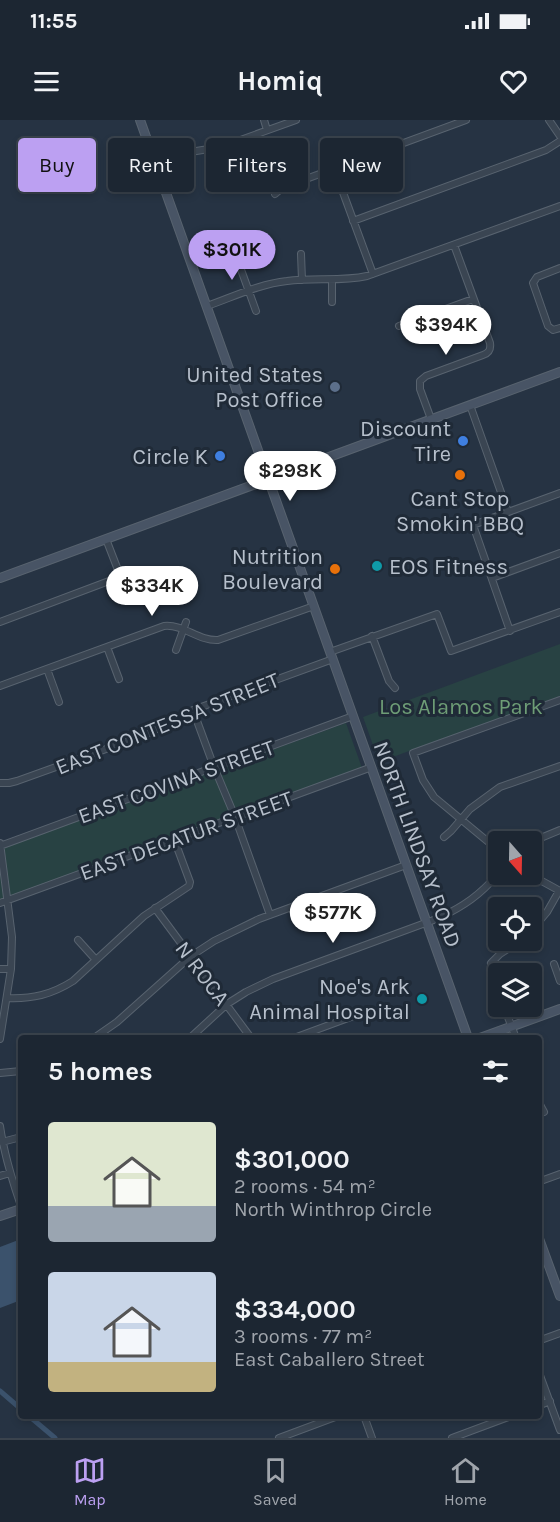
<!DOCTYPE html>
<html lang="en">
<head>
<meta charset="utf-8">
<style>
  body { margin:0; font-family:Karla,sans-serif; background:#252e3a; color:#f1f3f6; height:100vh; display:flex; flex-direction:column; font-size:22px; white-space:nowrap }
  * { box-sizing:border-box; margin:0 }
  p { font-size:20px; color:#a0a5ac }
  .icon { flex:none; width:33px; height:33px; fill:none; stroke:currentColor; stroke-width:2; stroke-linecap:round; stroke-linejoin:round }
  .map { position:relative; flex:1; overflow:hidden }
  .panel { position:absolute; left:18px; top:915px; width:524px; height:384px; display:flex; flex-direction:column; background:#1c2632; border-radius:6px; box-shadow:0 3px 9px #0003,0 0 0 2px #3a434d }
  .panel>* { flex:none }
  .guide { position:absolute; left:18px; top:18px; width:525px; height:54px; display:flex; gap:12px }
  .needle { width:39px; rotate:160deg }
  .fabs { position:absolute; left:488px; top:711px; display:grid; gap:12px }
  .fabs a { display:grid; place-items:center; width:54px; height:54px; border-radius:6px; background:#1c2632; box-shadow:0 3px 9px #0003,0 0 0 2px #3a434d; font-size:30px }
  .price { position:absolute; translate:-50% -51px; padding:0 14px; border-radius:21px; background:#fff; color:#222; font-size:20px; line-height:39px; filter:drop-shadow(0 2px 3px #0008) }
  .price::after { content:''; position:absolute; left:50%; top:36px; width:18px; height:14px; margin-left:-9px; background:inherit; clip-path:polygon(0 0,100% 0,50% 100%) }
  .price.selected { background:#bca0f2; color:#111 }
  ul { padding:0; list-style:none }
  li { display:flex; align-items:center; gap:18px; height:150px; padding:0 30px }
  li span { display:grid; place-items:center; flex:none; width:168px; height:120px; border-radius:6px; color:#555 }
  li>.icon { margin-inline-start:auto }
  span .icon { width:72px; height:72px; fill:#fffc; stroke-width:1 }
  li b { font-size:26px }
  h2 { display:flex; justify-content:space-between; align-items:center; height:72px; padding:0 30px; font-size:26px }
  .tag { padding:0 21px; border-radius:6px; background:#1c2632; box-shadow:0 3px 9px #0003,0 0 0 2px #3a434d; font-size:21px; line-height:54px }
  .tag.selected { background:#bca0f2; color:#111 }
  .status { display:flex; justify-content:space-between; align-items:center; height:42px; padding:0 30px; background:#1c2632; direction:ltr }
  .status svg { height:16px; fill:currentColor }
  header { display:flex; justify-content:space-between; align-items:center; height:78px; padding:0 30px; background:#1c2632; font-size:27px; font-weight:700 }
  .menu { display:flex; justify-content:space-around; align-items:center; height:84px; border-top:2px solid #3a434d; background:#1c2632; font-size:16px; color:#a0a5ac }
  .menu a { display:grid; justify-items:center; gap:3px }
  .menu .selected { color:#bca0f2 }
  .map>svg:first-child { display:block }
  .green { fill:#284243 }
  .water { fill:#3b526c }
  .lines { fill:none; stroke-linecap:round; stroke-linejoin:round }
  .canal { stroke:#3b526c; stroke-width:5 }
  .street-casing { stroke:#58636f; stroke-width:8 }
  .secondary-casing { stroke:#58636f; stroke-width:10 }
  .street { stroke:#3a4552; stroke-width:6 }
  .secondary { stroke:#485465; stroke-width:8 }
  .service-dot { fill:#5c6f8a; stroke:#1f2a37; stroke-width:2 }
  .shop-dot { fill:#3f7fe0; stroke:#1f2a37; stroke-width:2 }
  .food-dot { fill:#e8710a; stroke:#1f2a37; stroke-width:2 }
  .culture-dot { fill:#0f9aa8; stroke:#1f2a37; stroke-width:2 }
  .labels { text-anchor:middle; stroke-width:6; stroke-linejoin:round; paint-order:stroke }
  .poi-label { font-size:22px; fill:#b7c0cc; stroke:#1f2a37; text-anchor:end }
  .park-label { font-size:22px; fill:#6e9d76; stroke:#1f2a37 }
  .street-label { font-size:22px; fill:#b7c0cc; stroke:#1f2a37 }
</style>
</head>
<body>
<div class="status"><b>11:55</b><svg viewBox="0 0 49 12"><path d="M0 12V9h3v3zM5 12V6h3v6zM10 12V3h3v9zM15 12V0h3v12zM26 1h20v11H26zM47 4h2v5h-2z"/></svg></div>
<header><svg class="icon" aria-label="menu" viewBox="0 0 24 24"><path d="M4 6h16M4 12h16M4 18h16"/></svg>Homiq<svg class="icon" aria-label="heart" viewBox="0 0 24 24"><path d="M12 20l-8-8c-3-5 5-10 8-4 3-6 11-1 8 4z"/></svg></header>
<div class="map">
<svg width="560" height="1318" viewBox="0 0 560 1318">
  <rect width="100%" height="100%" fill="#263343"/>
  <path class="green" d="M560,524V576L379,642L363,597Z
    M346,603L362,648L0,780V729Z"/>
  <path class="water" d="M21,1119V1180L0,1188V1127Z"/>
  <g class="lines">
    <path class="canal" d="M0,1271L21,1289
      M29,1296L55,1318"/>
    <defs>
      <path id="street" d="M264,0L267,10
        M549,0L560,16
        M155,42L184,33L221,27L296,0
        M334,48L373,154
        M275,74L281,69L287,66L466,0
        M353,101L546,30L560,21
        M231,122L256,191
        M301,134L302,160
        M560,148L537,157L533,163L548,206L553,210L560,208
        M332,160V182
        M207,186C233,177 259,164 287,161C314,157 340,162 367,156L560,86
        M399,206L473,179
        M470,285L508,392
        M431,299L420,269V261L426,256L483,235C489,233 491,230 490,223L454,125
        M492,458L560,433
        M0,502L117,458L118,454V450L106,419
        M510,511L473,405L560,373
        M372,516L389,561L395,568
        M107,527L119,559
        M176,530L186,502
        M330,532L437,494L451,531L560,492
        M47,549L59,582
        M0,566L164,506C184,504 198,521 218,520L314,486
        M193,590L214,647L235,697L270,795
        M0,663H9L17,661L145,615L193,590L333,539
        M444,717L451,711L470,689L500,667L560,646
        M531,722L560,710
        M0,726L353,596
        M498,730L434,677L423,660L413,633L560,580
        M529,754L560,771
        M0,783L372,647
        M155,788L251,918
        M531,811L547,792L559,771
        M78,820L96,840
        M491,843L500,834L521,820
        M554,844L560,861
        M0,849H11
        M7,878C32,879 51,875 73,861L144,796L189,766L190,762L174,719
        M504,887L516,918
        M94,918L117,902L191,836L214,821L259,799L406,745
        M190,918L227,884L246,872L273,859L439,798C464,786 480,775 498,754
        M294,918L359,894
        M0,919L11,849L12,817L0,723
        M0,953L21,951
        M538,981L544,992
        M0,1006C4,1034 12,1060 21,1086
        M2,1022L21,1017
        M0,1056L10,1053
        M538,1062L560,1054
        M538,1221L560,1213
        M538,1250L560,1310
        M538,1286L550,1281
        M364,1296L372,1318
        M279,1318L338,1296
        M452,1318L511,1296"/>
      <path id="secondary" d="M140,0L468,918
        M0,458L560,252
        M480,918L560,889
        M0,1096L21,1089
        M538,1116L560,1176"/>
    </defs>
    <use href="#street" class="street-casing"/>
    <use href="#secondary" class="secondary-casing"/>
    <use href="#street" class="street"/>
    <use href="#secondary" class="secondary"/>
  </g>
  <circle class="service-dot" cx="335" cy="267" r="6"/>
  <g class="shop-dot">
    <circle cx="463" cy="321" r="6"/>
    <circle cx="220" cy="336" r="6"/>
  </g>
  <g class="food-dot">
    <circle cx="460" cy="355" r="6"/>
    <circle cx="335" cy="449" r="6"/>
  </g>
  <g class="culture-dot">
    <circle cx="377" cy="446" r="6"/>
    <circle cx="422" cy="879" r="6"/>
  </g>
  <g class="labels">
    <g class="poi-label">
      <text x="323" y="262">United States<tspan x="323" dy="25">Post Office</tspan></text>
      <text x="451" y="316">Discount<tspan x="451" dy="25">Tire</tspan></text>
      <text x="208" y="344">Circle K</text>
      <text x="460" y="386" text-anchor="middle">Cant Stop<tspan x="460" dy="25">Smokin' BBQ</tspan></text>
      <text x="323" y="444">Nutrition<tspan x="323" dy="25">Boulevard</tspan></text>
      <text x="389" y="454" text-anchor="start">EOS Fitness</text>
      <text x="410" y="874">Noe's Ark<tspan x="410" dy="25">Animal Hospital</tspan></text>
    </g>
    <g class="park-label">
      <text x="461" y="594">Los Alamos Park</text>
    </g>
    <g class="street-label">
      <text transform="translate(167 603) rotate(-22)" y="8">EAST CONTESSA STREET</text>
      <text transform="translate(176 661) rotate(-20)" y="8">EAST COVINA STREET</text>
      <text transform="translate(186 715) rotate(-20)" y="8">EAST DECATUR STREET</text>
      <text transform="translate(418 724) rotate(70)" y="8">NORTH LINDSAY ROAD</text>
      <text transform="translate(203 853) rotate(53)" y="8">N ROCA</text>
    </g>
  </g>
</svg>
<div class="fabs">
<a><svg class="needle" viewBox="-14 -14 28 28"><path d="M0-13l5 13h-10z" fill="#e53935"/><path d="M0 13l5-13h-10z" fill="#a0a5ac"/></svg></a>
<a><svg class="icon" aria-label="locate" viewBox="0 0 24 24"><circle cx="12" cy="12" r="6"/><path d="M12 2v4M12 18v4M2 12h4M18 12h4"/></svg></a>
<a><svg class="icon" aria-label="layers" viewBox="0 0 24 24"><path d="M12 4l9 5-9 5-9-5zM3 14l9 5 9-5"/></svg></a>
</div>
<b class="price selected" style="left:232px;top:161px">$301K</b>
<b class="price" style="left:446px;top:236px">$394K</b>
<b class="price" style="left:290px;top:382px">$298K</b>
<b class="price" style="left:152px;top:497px">$334K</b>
<b class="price" style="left:333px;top:824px">$577K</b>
<div class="guide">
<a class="tag selected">Buy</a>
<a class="tag">Rent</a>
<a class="tag">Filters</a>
<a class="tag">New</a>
</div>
<section class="panel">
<h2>5 homes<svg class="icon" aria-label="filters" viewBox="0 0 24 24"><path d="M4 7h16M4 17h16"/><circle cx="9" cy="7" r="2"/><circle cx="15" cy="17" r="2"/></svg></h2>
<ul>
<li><span style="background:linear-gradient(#dfe7d0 70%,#9aa5b1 0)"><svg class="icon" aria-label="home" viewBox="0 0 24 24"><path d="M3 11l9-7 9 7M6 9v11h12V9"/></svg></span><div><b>$301,000</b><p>2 rooms · 54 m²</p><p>North Winthrop Circle</p></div></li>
<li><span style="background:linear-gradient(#c9d6e8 75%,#c2b280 0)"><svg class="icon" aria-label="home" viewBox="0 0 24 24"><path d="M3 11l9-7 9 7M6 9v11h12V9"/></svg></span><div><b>$334,000</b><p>3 rooms · 77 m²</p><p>East Caballero Street</p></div></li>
</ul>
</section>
</div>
<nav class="menu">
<a class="selected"><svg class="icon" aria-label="map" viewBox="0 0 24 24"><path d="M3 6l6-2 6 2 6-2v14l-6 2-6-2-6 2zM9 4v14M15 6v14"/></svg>Map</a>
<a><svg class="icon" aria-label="saved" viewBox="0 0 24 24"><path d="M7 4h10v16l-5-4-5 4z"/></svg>Saved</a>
<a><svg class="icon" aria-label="home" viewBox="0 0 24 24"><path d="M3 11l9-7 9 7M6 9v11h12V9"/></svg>Home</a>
</nav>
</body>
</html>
